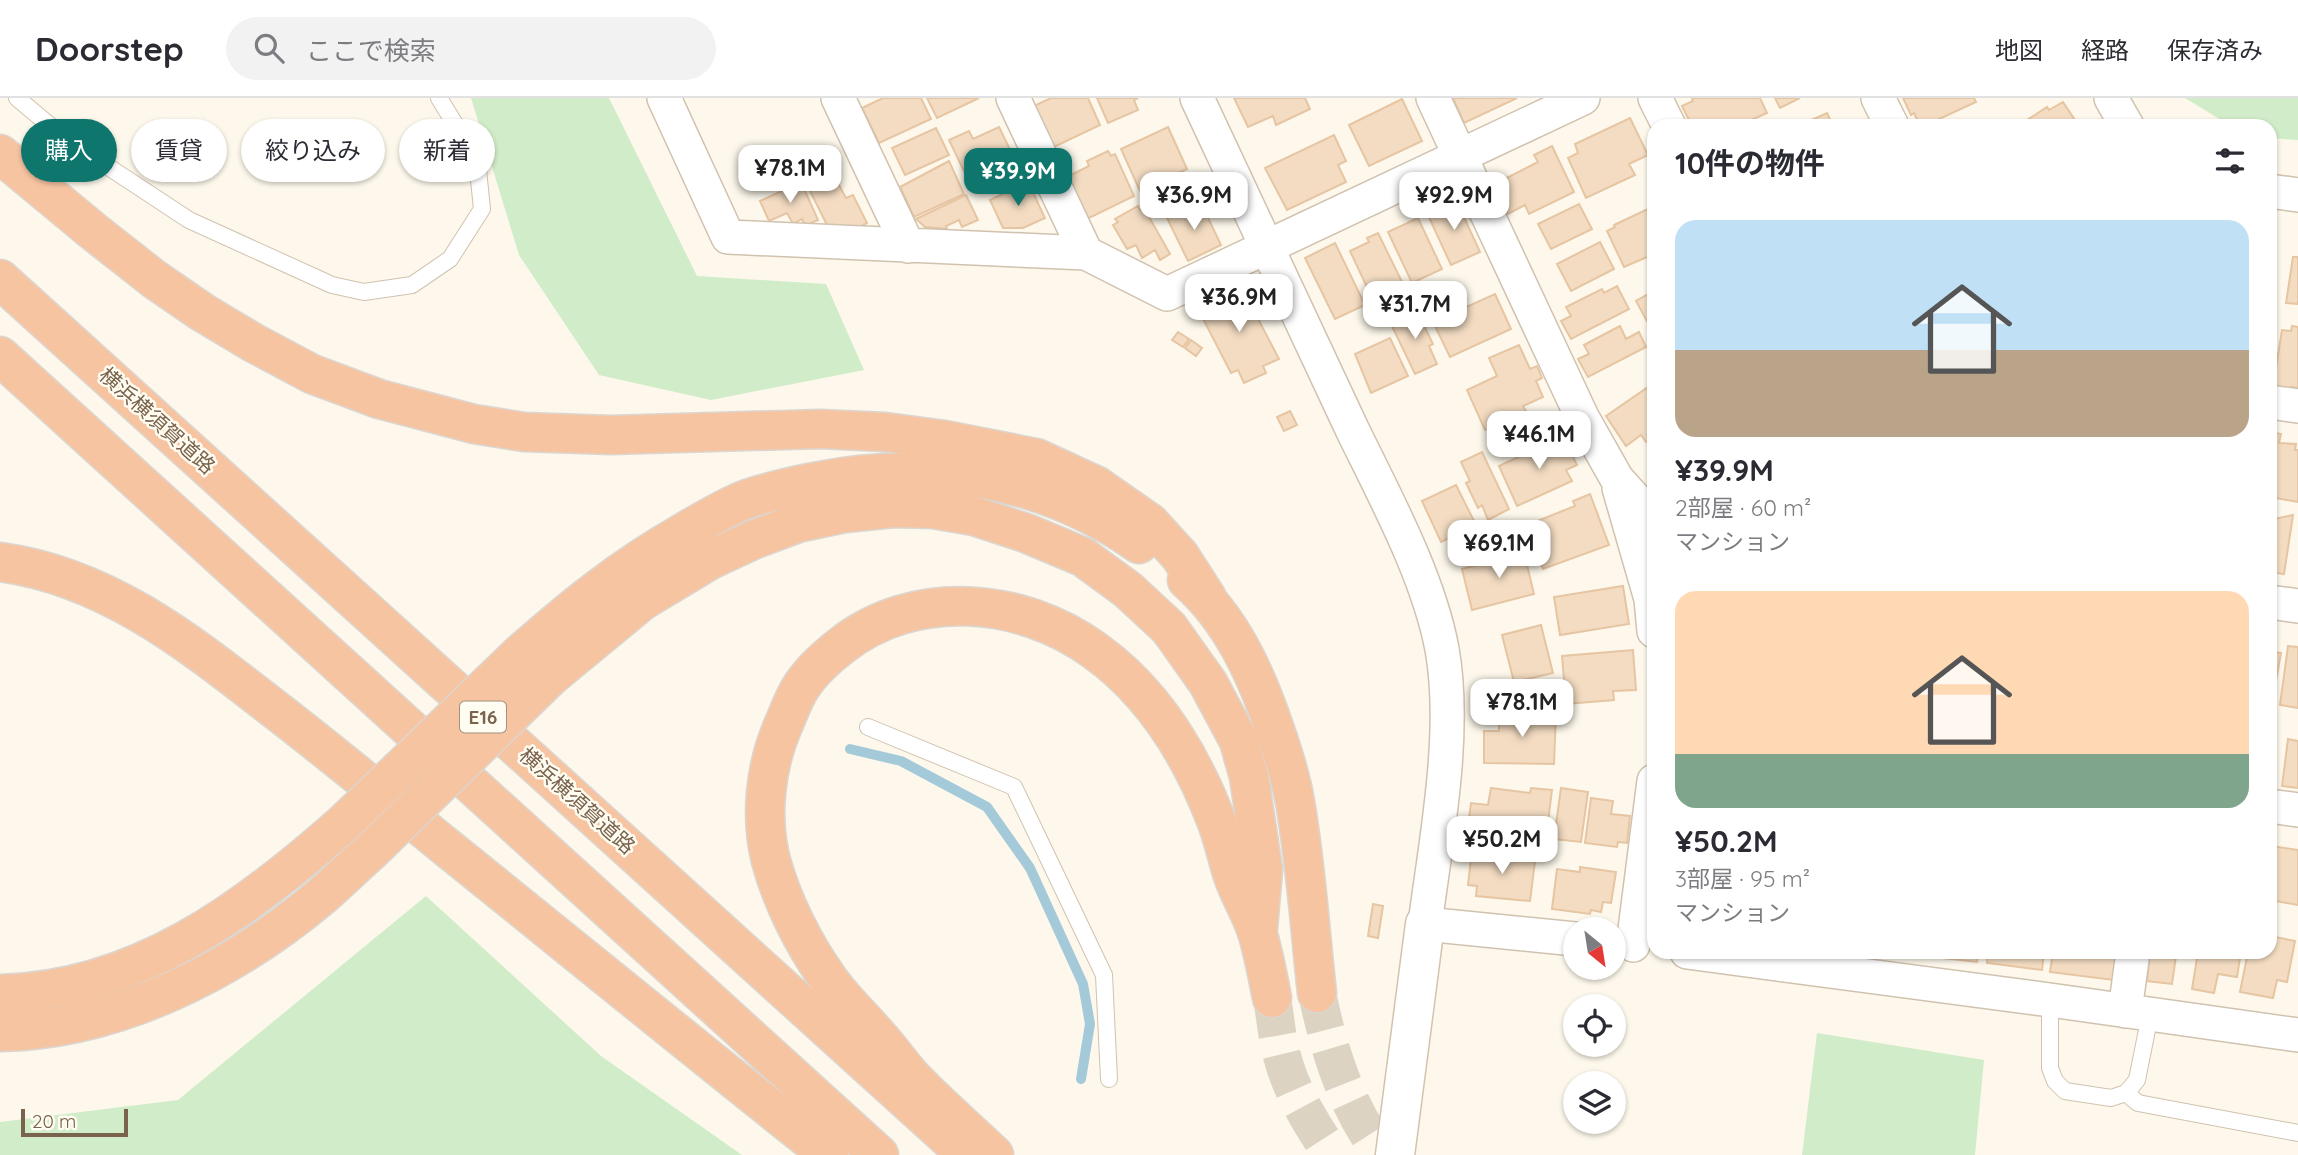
<!DOCTYPE html>
<html lang="ja">
<head>
<meta charset="utf-8">
<style>
  body { margin:0; font-family:Quicksand,"Noto Sans JP",sans-serif; background:#f2f2f3; color:#2b2b33; height:100vh; display:flex; flex-direction:column; font-size:26px; white-space:nowrap }
  * { box-sizing:border-box; margin:0 }
  p { font-size:23px; color:#7c7c81 }
  .icon { flex:none; width:38px; height:38px; fill:none; stroke:currentColor; stroke-width:2; stroke-linecap:round; stroke-linejoin:round }
  .map { position:relative; flex:1; overflow:hidden }
  .sheet { position:absolute; left:1647px; top:21px; width:630px; height:840px; display:flex; flex-direction:column; background:#fff; border-radius:21px; box-shadow:0 2px 5px #0004 }
  .sheet>* { flex:none }
  .guide { position:absolute; left:21px; top:21px; width:665px; height:63px; display:flex; gap:14px }
  .needle { width:46px; rotate:150deg }
  .controls { position:absolute; left:1563px; top:819px; display:grid; gap:14px }
  .controls a { display:grid; place-items:center; width:63px; height:63px; border-radius:50%; background:#fff; box-shadow:0 2px 5px #0004; font-size:35px }
  .scale { position:absolute; left:21px; bottom:18px; width:107px; box-sizing:border-box; padding-left:7px; border:4px solid #79634c; border-top:0; font-size:19px; line-height:24px; white-space:nowrap; color:#79634c; -webkit-text-stroke:5px #fffcf2; paint-order:stroke }
  .price { position:absolute; translate:-50% -60px; padding:0 16px; border-radius:14px; background:#fff; color:#222; font-size:23px; line-height:46px; filter:drop-shadow(0 2px 4px #0008) }
  .price::after { content:''; position:absolute; left:50%; top:42px; width:21px; height:16px; margin-left:-10px; background:inherit; clip-path:polygon(0 0,100% 0,50% 100%) }
  .price.current { background:#0f766e; color:#fff }
  ul { padding:0; list-style:none }
  li { display:grid; align-content:center; gap:14px; height:371px; padding:0 28px }
  li span { display:grid; place-items:center; height:217px; border-radius:21px; color:#555 }
  li>.icon { margin-inline-start:auto }
  span .icon { width:126px; height:126px; fill:#fffc; stroke-width:1 }
  li b { font-size:30px }
  h2 { display:flex; justify-content:space-between; align-items:center; height:84px; padding:0 28px; font-size:30px }
  .pill { padding:0 24px; border-radius:32px; background:#fff; box-shadow:0 2px 5px #0004; font-size:24px; line-height:63px }
  .pill.current { background:#0f766e; color:#fff }
  header { display:flex; align-items:center; gap:42px; box-sizing:border-box; height:98px; padding:0 35px; background:#fff; border-bottom:2px solid #e1e1e2 }
  header strong { font-size:33px }
  nav { display:flex; gap:38px; margin-inline-start:auto; font-size:24px }
  .search { width:490px; height:63px; background:#f2f2f3; display:flex; align-items:center; gap:18px; box-sizing:border-box; padding:0 24px; border-radius:38px; color:#7c7c81; font-size:26px }
  .map>svg:first-child { display:block }
  .green { fill:#d1ecc8 }
  .lines { fill:none; stroke-linecap:round; stroke-linejoin:round }
  .stream { stroke:#a4cada; stroke-width:10 }
  .building { fill:#f3dcc2; stroke:#e6c5a2; stroke-width:2 }
  .highway-tunnel { stroke:#dcd3c3; stroke-width:38; stroke-dasharray:38 19; stroke-linecap:butt }
  .lane-casing { stroke:#d0c2af; stroke-width:18 }
  .street-casing { stroke:#d0c2af; stroke-width:36 }
  .secondary-casing { stroke:#d3c3ad; stroke-width:41 }
  .highway-casing { stroke:#dcd6d0; stroke-width:41 }
  .lane { stroke:#fff; stroke-width:16 }
  .street { stroke:#fff; stroke-width:33 }
  .secondary { stroke:#fff; stroke-width:38 }
  .highway { stroke:#f7c4a2; stroke-width:38 }
  .highway-bridge-casing { stroke:#dcd6d0; stroke-width:41; stroke-linecap:butt }
  .highway-bridge { stroke:#f7c4a2; stroke-width:38 }
  .labels { text-anchor:middle; stroke-width:5; stroke-linejoin:round; paint-order:stroke }
  .shield { fill:#fffcf2; stroke:#a1917e; stroke-width:2 }
  .shield-label { font-size:19px; font-weight:bold; fill:#79634c }
  .street-label { font-size:21px; fill:#79634c; stroke:#fffcf2 }
</style>
</head>
<body>
<header>
<strong>Doorstep</strong>
<div class="search"><svg class="icon" aria-label="search" viewBox="0 0 24 24"><circle cx="10" cy="10" r="6"/><path d="M15 15l6 6"/></svg>ここで検索</div>
<nav><a>地図</a><a>経路</a><a>保存済み</a></nav>
</header>
<div class="map">
<svg width="2298" height="1057" viewBox="0 0 2298 1057">
  <rect width="100%" height="100%" fill="#fdf8eb"/>
  <path class="green" d="M471,0H609L697,178L826,186L864,272L711,302L599,277L519,157Z
    M2185,0H2298V42L2270,40V28H2231Z
    M426,798L601,958L742,1057H0V1024L178,1002Z
    M1817,935L1984,962L1975,1057H1802Z"/>
  <g class="lines">
    <path class="stream" d="M850,651L901,663L987,709L1030,770L1083,886L1090,926L1081,981"/>
  </g>
  <path class="building" d="M883,0H921L931,21L879,45L862,10Z
    M927,0H979L937,20Z
    M1051,0H1088L1100,27L1054,49L1034,8Z
    M1097,0H1138L1134,2L1138,12L1108,25Z
    M1234,0H1305L1310,11L1276,27L1273,18L1248,29Z
    M1453,0H1517L1464,25Z
    M1692,0H1760L1767,15L1738,28H1692L1682,8L1693,3Z
    M1775,0H1800L1780,10Z
    M1903,0H1974L1976,4L1924,28H1920L1914,15L1911,17Z
    M1402,1L1422,43L1369,68L1349,27Z
    M2063,4L2079,28H2018L2047,9L2049,12Z
    M1827,15L1833,28H1798Z
    M1630,20L1648,57L1629,66L1635,77L1586,100L1568,60L1578,55L1575,46Z
    M999,29L1017,66L971,88L949,42L969,33L973,41Z
    M1168,29L1187,71L1140,93L1121,51Z
    M936,30L949,57L905,77L892,50Z
    M1334,37L1346,63L1338,67L1346,84L1287,112L1265,70Z
    M1552,48L1574,94L1529,116L1525,107L1508,116L1493,87L1538,64L1534,57Z
    M1108,53L1111,58L1115,56L1134,98L1087,121L1067,79L1089,68L1087,63Z
    M949,63L964,96L914,119L900,89Z
    M833,76L846,100L853,97L867,125L846,136L836,131L833,127L828,129L808,89Z
    M801,84L818,122L805,128L802,121L793,126L787,115L769,123L760,103Z
    M1028,84L1045,120L1023,130H1003L990,102Z
    M966,97L978,122L962,129L959,122L946,128L947,131L925,129L916,121Z
    M1456,102L1480,154L1451,167L1427,115Z
    M1579,106L1592,131L1551,151L1538,126Z
    M1202,107L1221,147L1188,163L1167,120L1182,113L1183,116Z
    M1138,108L1140,112L1144,110L1170,156L1160,162L1155,152L1142,160L1136,147L1127,151L1113,127L1118,124L1115,121Z
    M1654,108V156L1624,169L1607,133L1615,129L1614,127Z
    M1418,120L1442,171L1412,185L1388,134Z
    M1378,135L1404,188L1373,202L1350,153L1369,144L1367,140Z
    M1600,144L1614,171L1571,193L1557,166Z
    M1335,145L1365,207L1335,221L1305,160Z
    M2293,159H2298V206L2286,205Z
    M1241,188L1279,261L1263,268L1266,275L1244,285L1238,272L1231,275L1197,209Z
    M1617,188L1629,211L1571,241L1561,223L1571,218L1566,209L1602,191L1604,195Z
    M1654,193V236L1636,203Z
    M1495,196L1511,231L1450,259L1433,224Z
    M1416,211L1433,246L1429,248L1437,266L1415,276L1390,224Z
    M1620,228L1626,241L1639,234L1646,249L1588,279L1578,261L1589,256L1584,247Z
    M2292,228L2298,229V290L2291,289L2290,297L2272,294L2282,232L2291,233Z
    M1178,234L1189,241L1183,249L1172,242Z
    M1390,240L1408,278L1371,295L1355,256Z
    M1191,242L1202,250L1196,258L1185,250Z
    M1519,247L1530,271L1537,268L1542,280L1536,283L1543,299L1523,308L1526,313L1485,332L1467,292L1497,278L1489,260Z
    M1654,285V339L1646,344L1641,337L1626,348L1606,318Z
    M1290,313L1297,327L1284,333L1277,319Z
    M2270,334L2281,336L2279,345L2296,346L2295,352H2298V404L2270,399Z
    M1563,338L1577,367L1566,372L1572,383L1517,408L1499,368Z
    M1482,354L1509,411L1488,422L1482,407L1478,410L1466,385L1470,383L1461,364Z
    M1456,387L1476,427L1441,444L1422,403Z
    M1590,396L1609,447L1543,471L1527,427L1575,408L1573,403Z
    M2293,417L2284,476L2270,474V422Z
    M1522,446L1534,496L1472,512L1462,471L1504,460L1502,452Z
    M1623,488L1629,526L1560,537L1554,499Z
    M1541,527L1553,575L1514,584L1502,537Z
    M2288,548L2298,549V610L2280,607Z
    M1633,552L1636,592L1613,593L1614,602L1566,606L1562,558Z
    M2270,554L2281,555L2272,605H2270Z
    M1499,613L1556,614L1554,666L1484,665V633H1499Z
    M2288,641L2298,643V690L2282,688Z
    M1491,690L1530,695L1531,690L1552,692L1546,739L1468,729L1471,705L1488,707Z
    M1561,690L1588,694L1581,744L1554,741Z
    M1591,700L1613,703L1611,716L1630,718L1627,745L1618,744L1617,749L1585,745Z
    M2271,748L2298,752V807L2270,802Z
    M1482,751L1508,755L1507,760L1535,763L1530,803L1476,798L1477,788L1468,787L1471,760L1480,761Z
    M1580,769L1616,774L1611,805L1603,804L1601,814L1591,812L1590,816L1552,811L1557,771L1580,774Z
    M1373,806L1383,808L1378,840L1368,838Z
    M2270,838L2295,843L2287,884L2277,882L2273,900L2240,894L2248,854H2270Z
    M1917,854H1978L1977,864L1917,857Z
    M1988,854H2044L2042,872L1987,865Z
    M2053,854H2117L2113,882L2050,874Z
    M2150,854H2191L2190,860L2176,858L2172,886L2147,883Z
    M2198,854H2241L2237,879L2218,876L2214,895L2192,891Z"/>
  <g class="lines">
    <path class="highway-tunnel" d="M1317,895C1329,952 1346,1010 1383,1057
      M1272,900C1275,916 1276,933 1280,949C1288,989 1310,1024 1332,1057"/>
    <defs>
      <path id="lane" d="M17,0L66,41L189,122L332,187L364,194L412,187L450,161L482,111L477,62L439,0
        M868,629L1014,689L1104,877L1109,981
        M2050,902V970L2055,983L2065,993L2111,1000L2126,995L2137,982L2150,917
        M2126,995L2138,1005L2298,1035"/>
      <path id="street" d="M664,0L728,139L1086,155L1167,196L1583,0
        M838,0L908,148
        M1013,0L1086,155
        M1197,0C1248,111 1300,221 1352,331C1385,399 1428,477 1442,551C1457,635 1436,742 1425,826L1575,841
        M1433,0L1582,319L1617,381L1654,422
        M1655,0L1669,28
        M1878,0L1892,28
        M2111,0L2127,28
        M2270,93L2298,97
        M2270,304L2298,308
        M1619,390L1651,501L1654,533
        M2270,504L2298,508
        M2270,708L2298,712
        M1633,847L1654,683
        M1687,854L2050,902L2298,937
        M2125,913L2133,854"/>
      <path id="secondary" d="M1395,1057L1425,826"/>
      <path id="highway" d="M0,56L93,133L154,181L202,214L252,244L312,276L379,301L474,326L524,334L611,337L820,331L885,334L945,342L1036,360L1097,388L1150,425L1180,458L1207,500
        M0,181L967,1057
        M0,258L879,1057
        M0,464C105,478 187,543 268,606C328,652 386,700 445,748C573,851 700,955 829,1057
        M1187,482C1232,522 1256,576 1275,632C1283,655 1291,680 1295,704C1306,767 1310,832 1317,895
        M519,557C572,510 620,471 681,436C701,424 721,412 742,403C765,394 790,389 814,384C928,361 1043,378 1139,446
        M550,579L642,503L710,462L755,441L798,425L845,415L894,410L933,411L974,418L1026,435L1083,459L1128,492L1169,530L1208,585L1239,643L1249,679L1263,772L1258,830
        M0,896C137,893 246,812 344,725
        M0,934C118,932 234,872 323,797C339,783 354,768 370,754
        M994,1057C967,1031 936,1005 910,977C899,964 889,950 877,937C861,918 841,900 827,879C803,845 782,803 771,763C760,719 765,671 782,630C788,617 793,601 801,589C811,573 827,559 841,548C914,490 1021,499 1094,552C1152,593 1191,657 1216,722C1223,740 1227,759 1233,778C1240,798 1252,817 1258,837C1264,858 1268,879 1272,900"/>
    </defs>
    <use href="#lane" class="lane-casing"/>
    <use href="#street" class="street-casing"/>
    <use href="#secondary" class="secondary-casing"/>
    <use href="#highway" class="highway-casing"/>
    <use href="#lane" class="lane"/>
    <use href="#street" class="street"/>
    <use href="#secondary" class="secondary"/>
    <use href="#highway" class="highway"/>
    <defs>
      <path id="highway-bridge" d="M344,725L519,557
        M370,754L550,579"/>
    </defs>
    <use href="#highway-bridge" class="highway-bridge-casing"/>
    <use href="#highway-bridge" class="highway-bridge"/>
  </g>
  <g class="labels">
    <rect class="shield" x="460" y="603.5" width="46" height="31" rx="5"/>
    <g class="shield-label">
      <text x="483" y="626">E16</text>
    </g>
    <g class="street-label">
      <text transform="translate(157 323) rotate(42)" y="7">横浜横須賀道路</text>
      <text transform="translate(577 703) rotate(42)" y="7">横浜横須賀道路</text>
    </g>
  </g>
</svg>
<div class="controls">
<a><svg class="needle" viewBox="-14 -14 28 28"><path d="M0-13l5 13h-10z" fill="#e53935"/><path d="M0 13l5-13h-10z" fill="#7c7c81"/></svg></a>
<a><svg class="icon" aria-label="locate" viewBox="0 0 24 24"><circle cx="12" cy="12" r="6"/><path d="M12 2v4M12 18v4M2 12h4M18 12h4"/></svg></a>
<a><svg class="icon" aria-label="layers" viewBox="0 0 24 24"><path d="M12 4l9 5-9 5-9-5zM3 14l9 5 9-5"/></svg></a>
</div>
<div class="scale">20 m</div>
<b class="price" style="left:790px;top:107px">¥78.1M</b>
<b class="price current" style="left:1018px;top:110px">¥39.9M</b>
<b class="price" style="left:1194px;top:134px">¥36.9M</b>
<b class="price" style="left:1454px;top:134px">¥92.9M</b>
<b class="price" style="left:1239px;top:236px">¥36.9M</b>
<b class="price" style="left:1415px;top:243px">¥31.7M</b>
<b class="price" style="left:1539px;top:373px">¥46.1M</b>
<b class="price" style="left:1499px;top:482px">¥69.1M</b>
<b class="price" style="left:1522px;top:641px">¥78.1M</b>
<b class="price" style="left:1502px;top:778px">¥50.2M</b>
<div class="guide">
<a class="pill current">購入</a>
<a class="pill">賃貸</a>
<a class="pill">絞り込み</a>
<a class="pill">新着</a>
</div>
<section class="sheet">
<h2>10件の物件<svg class="icon" aria-label="filters" viewBox="0 0 24 24"><path d="M4 7h16M4 17h16"/><circle cx="9" cy="7" r="2"/><circle cx="15" cy="17" r="2"/></svg></h2>
<ul>
<li><span style="background:linear-gradient(#bfe0f5 60%,#b9a48a 0)"><svg class="icon" aria-label="home" viewBox="0 0 24 24"><path d="M3 11l9-7 9 7M6 9v11h12V9"/></svg></span><div><b>¥39.9M</b><p>2部屋 · 60 m²</p><p>マンション</p></div></li>
<li><span style="background:linear-gradient(#ffd9b3 75%,#7fa58c 0)"><svg class="icon" aria-label="home" viewBox="0 0 24 24"><path d="M3 11l9-7 9 7M6 9v11h12V9"/></svg></span><div><b>¥50.2M</b><p>3部屋 · 95 m²</p><p>マンション</p></div></li>
</ul>
</section>
</div>
</body>
</html>
